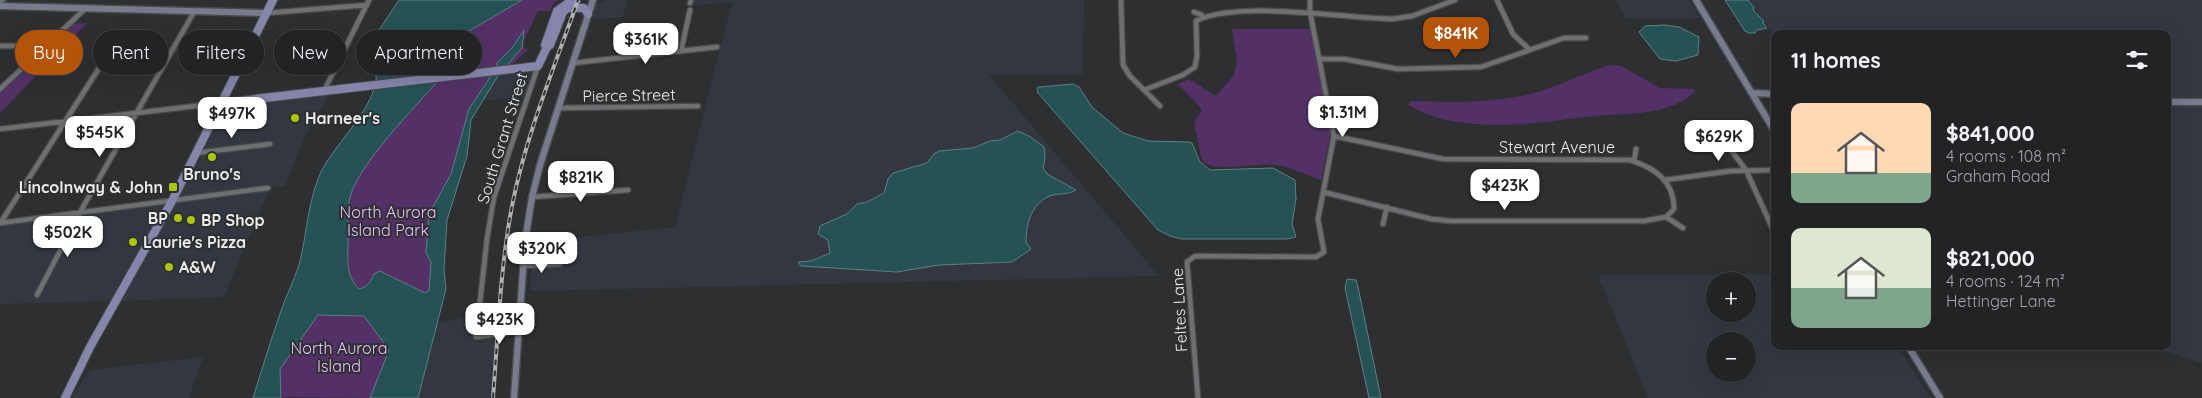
<!DOCTYPE html>
<html lang="en">
<head>
<meta charset="utf-8">
<style>
  body { margin:0; font-family:Quicksand,sans-serif; background:#2a2b2d; color:#f1f3f6; height:100vh; display:flex; flex-direction:column; font-size:19px; white-space:nowrap }
  * { box-sizing:border-box; margin:0 }
  p { font-size:16px; color:#a2a4a7 }
  .icon { flex:none; width:28px; height:28px; fill:none; stroke:currentColor; stroke-width:2; stroke-linecap:round; stroke-linejoin:round }
  .map { position:relative; flex:1; overflow:hidden }
  .drawer { position:absolute; left:1771px; top:30px; width:400px; height:320px; display:flex; flex-direction:column; background:#222325; border-radius:10px; box-shadow:0 5px 20px #0002,0 0 0 1px #3f4042 }
  .drawer>* { flex:none }
  .guide { position:absolute; left:15px; top:30px; width:475px; height:45px; display:flex; gap:10px }
  .controls { position:absolute; left:1706px; top:272px; display:grid; gap:10px }
  .controls a { display:grid; place-items:center; width:50px; height:50px; border-radius:50%; background:#222325; box-shadow:0 5px 20px #0002,0 0 0 1px #3f4042; font-size:25px }
  .price { position:absolute; translate:-50% -42px; padding:0 11px; border-radius:10px; background:#fff; color:#222; font-size:16px; line-height:32px; filter:drop-shadow(0 1px 2px #0008) }
  .price::after { content:''; position:absolute; left:50%; top:30px; width:15px; height:11px; margin-left:-8px; background:inherit; clip-path:polygon(0 0,100% 0,50% 100%) }
  .price.active { background:#b45309; color:#fff }
  ul { padding:0; list-style:none }
  li { display:flex; align-items:center; gap:15px; height:125px; padding:0 20px }
  li span { display:grid; place-items:center; flex:none; width:140px; height:100px; border-radius:10px; color:#555 }
  li>.icon { margin-inline-start:auto }
  span .icon { width:60px; height:60px; fill:#fffc; stroke-width:1 }
  li b { font-size:21px }
  h2 { display:flex; justify-content:space-between; align-items:center; height:60px; padding:0 20px; font-size:21px }
  .pill { padding:0 18px; border-radius:22px; background:#222325; box-shadow:0 5px 20px #0002,0 0 0 1px #3f4042; font-size:18px; line-height:45px }
  .pill.active { background:#b45309; color:#fff }
  .map>svg:first-child { display:block }
  .built { fill:#333840; fill-rule:evenodd }
  .green { fill:#533166 }
  .water { fill:#245255; stroke:#5f8082 }
  .lines { fill:none; stroke-linecap:round; stroke-linejoin:round }
  .street-casing { stroke:#494a4c; stroke-width:7 }
  .secondary-casing { stroke:#494a4c; stroke-width:9 }
  .primary-casing { stroke:#494a4c; stroke-width:10 }
  .street { stroke:#6d6f71; stroke-width:4.5 }
  .secondary { stroke:#7a7a8e; stroke-width:6 }
  .primary { stroke:#8686ac; stroke-width:8 }
  .rail-casing { stroke:#afb0b1; stroke-width:4 }
  .rail { stroke:#2e2f31; stroke-width:2; stroke-dasharray:5.5; stroke-linecap:butt }
  .poi-dot { fill:#adc60d; stroke:#2e2f31; stroke-width:2 }
  .labels { text-anchor:middle; stroke-width:4; stroke-linejoin:round; paint-order:stroke }
  .street-label { font-size:16px; fill:#eaebec; stroke:#2e2f31 }
  .poi-label { font-size:16px; font-weight:bold; fill:#eaebec; stroke:#2e2f31; text-anchor:start }
  .park-label { font-size:16px; fill:#e6c0fd; stroke:#2e2f31 }
</style>
</head>
<body>
<div class="map">
<svg width="2202" height="398" viewBox="0 0 2202 398">
  <rect width="100%" height="100%" fill="#2e2f31"/>
  <path class="built" d="M608,0H628L622,17L589,20L596,4Z
    M688,0H1084L1083,75H989L1159,276L530,291L534,242L675,227L732,2L686,6Z
    M1616,0H1689L1700,18H1626Z
    M1750,0H2202V100H2168V34H1775V38Z
    M535,70L525,97L481,101L499,74Z
    M332,90L305,136L285,186L179,197L226,105Z
    M2168,105H2202V363L2148,346H2168Z
    M269,190L224,297L121,301L175,204L181,201Z
    M160,204L164,206L162,210L111,301L0,304V226Z
    M1775,274V346H1898L1930,398H1648L1598,275ZM1715,281H1748V314H1715ZM1715,341H1748V374H1715Z
    M497,312L490,398H418L438,323Z
    M203,357L189,398H71L90,370Z"/>
  <path class="green" d="M522,0H560L554,2L550,11H538L523,43L524,48L528,50L511,65L442,71L457,49L462,35Z
    M87,23L0,113V92L72,24Z
    M1232,29H1311L1330,126V137L1321,180C1307,175 1291,167 1276,165C1256,162 1218,174 1202,161L1194,122L1201,112V108L1178,84L1189,79L1216,96L1234,75L1237,61Z
    M1609,65L1621,66L1660,88L1694,89L1695,92C1664,119 1621,112 1585,117C1531,124 1458,135 1409,105V102L1414,101C1450,102 1486,103 1522,96C1552,90 1580,75 1609,65Z
    M492,75L469,109L451,174L429,214L426,252L431,262L429,291L425,294L380,271L365,287L359,289C345,275 348,258 348,239C349,225 346,211 350,197C358,164 414,108 438,81Z
    M318,315L364,316L389,350L370,398L280,397V369Z"/>
  <path class="water" d="M399,0H522L462,35C456,52 446,65 438,81C414,108 359,164 350,197C346,211 349,225 348,239C348,258 345,275 359,289C367,287 371,282 374,274L380,271L425,293L429,291L431,262L426,253L429,214L451,174L469,109L497,67V63L512,48L524,30L522,48L499,74L471,120L467,156L447,220L444,269L446,289L418,398H370L389,350L364,316L318,315L280,369L281,398H253C262,369 271,339 281,311C287,293 297,275 301,257C307,229 309,198 321,172C335,142 385,100 375,66L370,65L369,58L377,50L378,45L374,41L379,30Z
    M1725,0H1748L1754,7L1753,10L1764,21L1763,23L1767,28L1757,30L1755,33H1749L1745,31Z
    M1665,25L1679,27L1699,37L1698,55L1676,61L1660,59L1639,32L1645,26Z
    M1073,84L1079,87L1092,107L1123,133L1148,141L1189,142L1192,143L1200,162L1210,170L1273,168L1295,180L1296,199L1292,224L1296,237L1287,239H1181L1170,236L1158,230L1038,93L1037,88L1039,87Z
    M1018,131L1029,136L1044,147L1045,158L1043,168L1047,174L1076,190C1068,195 1062,193 1053,195C1032,201 1026,223 1026,242L1031,249L1012,262L939,265L897,272L801,266L798,262L811,261L830,253L828,240L818,234L820,226L847,214L857,204L867,202L884,193L888,179L893,173L927,163L934,154L939,151L973,148L990,141L1000,140Z
    M1347,279L1356,280L1358,287L1381,398H1369L1345,288Z"/>
  <g class="lines">
    <defs>
      <path id="street" d="M1121,0L1123,65L1130,76L1160,106
        M1497,0L1513,34L1530,50
        M0,2L3,0
        M690,3L691,0
        M1194,12L1202,15
        M267,13L367,5
        M0,46H45
        M681,51L690,10
        M1320,59H1344L1398,69L1481,67L1564,38H1586
        M573,63L717,47
        M0,89L86,8
        M1144,90L1183,75L1195,67L1197,56L1196,21C1239,0 1341,18 1392,19L1412,16L1455,0
        M324,91L369,0
        M560,108L698,106
        M0,129L221,103
        M1715,129L1746,170L1775,234
        M196,153L270,144
        M1634,161L1636,149
        M1665,180L1731,171L1775,170
        M1323,192L1431,219L1451,221H1644L1666,217L1674,209C1674,181 1655,168 1630,160L1443,159L1334,136
        M532,197L628,190
        M1666,217L1683,228
        M1,222L108,54L106,51
        M0,223L268,188
        M1383,224L1387,207
        M523,266L560,264
        M37,295L83,207L194,12
        M520,331L476,337L487,239L494,197L538,66
        M1198,398L1187,262L1195,256L1316,257L1324,252L1318,219L1334,136L1310,12V0"/>
      <path id="secondary" d="M1696,0L1775,132
        M0,6L267,13
        M1752,93L1775,94
        M2168,102H2202
        M1908,346L1940,398
        M514,398L525,241L532,197L540,165L593,0"/>
      <path id="primary" d="M569,8H584L588,14
        M547,47L545,45L557,11L571,1
        M221,103L538,66L547,47L550,45L563,12L576,1
        M65,398L90,347L172,201L273,0"/>
    </defs>
    <use href="#street" class="street-casing"/>
    <use href="#secondary" class="secondary-casing"/>
    <use href="#primary" class="primary-casing"/>
    <use href="#street" class="street"/>
    <use href="#secondary" class="secondary"/>
    <use href="#primary" class="primary"/>
    <defs>
      <path id="rail" d="M493,398C498,334 500,269 512,206C526,135 554,68 578,0"/>
    </defs>
    <use href="#rail" class="rail-casing"/>
    <use href="#rail" class="rail"/>
  </g>
  <g class="poi-dot">
    <circle cx="295" cy="118" r="5"/>
    <circle cx="212" cy="157" r="5"/>
    <rect x="168" y="182" width="10" height="10" rx="2.5"/>
    <circle cx="178" cy="218" r="5"/>
    <circle cx="191" cy="220" r="5"/>
    <circle cx="133" cy="242" r="5"/>
    <circle cx="169" cy="267" r="5"/>
  </g>
  <g class="labels">
    <g class="street-label">
      <text transform="translate(629 95) rotate(-1)" y="6">Pierce Street</text>
      <text transform="translate(502 138) rotate(-73)" y="6">South Grant Street</text>
      <text x="1557" y="153">Stewart Avenue</text>
      <text transform="translate(1179 310) rotate(-93)" y="6">Feltes Lane</text>
    </g>
    <g class="poi-label">
      <text x="305" y="124">Harneer's</text>
      <text x="212" y="180" text-anchor="middle">Bruno's</text>
      <text x="163" y="193" text-anchor="end">Lincolnway &amp; John</text>
      <text x="168" y="224" text-anchor="end">BP</text>
      <text x="201" y="226">BP Shop</text>
      <text x="143" y="248">Laurie's Pizza</text>
      <text x="179" y="273">A&amp;W</text>
    </g>
    <g class="park-label">
      <text x="388" y="218">North Aurora<tspan x="388" dy="18">Island Park</tspan></text>
      <text x="339" y="354">North Aurora<tspan x="339" dy="18">Island</tspan></text>
    </g>
  </g>
</svg>
<div class="controls">
<a>+</a>
<a>−</a>
</div>
<b class="price active" style="left:1456px;top:59px">$841K</b>
<b class="price" style="left:646px;top:65px">$361K</b>
<b class="price" style="left:1343px;top:138px">$1.31M</b>
<b class="price" style="left:232px;top:139px">$497K</b>
<b class="price" style="left:100px;top:158px">$545K</b>
<b class="price" style="left:1719px;top:162px">$629K</b>
<b class="price" style="left:581px;top:203px">$821K</b>
<b class="price" style="left:1505px;top:211px">$423K</b>
<b class="price" style="left:68px;top:258px">$502K</b>
<b class="price" style="left:542px;top:274px">$320K</b>
<b class="price" style="left:500px;top:345px">$423K</b>
<div class="guide">
<a class="pill active">Buy</a>
<a class="pill">Rent</a>
<a class="pill">Filters</a>
<a class="pill">New</a>
<a class="pill">Apartment</a>
</div>
<section class="drawer">
<h2>11 homes<svg class="icon" aria-label="filters" viewBox="0 0 24 24"><path d="M4 7h16M4 17h16"/><circle cx="9" cy="7" r="2"/><circle cx="15" cy="17" r="2"/></svg></h2>
<ul>
<li><span style="background:linear-gradient(#ffd9b3 70%,#7fa58c 0)"><svg class="icon" aria-label="home" viewBox="0 0 24 24"><path d="M3 11l9-7 9 7M6 9v11h12V9"/></svg></span><div><b>$841,000</b><p>4 rooms · 108 m²</p><p>Graham Road</p></div></li>
<li><span style="background:linear-gradient(#dfe7d0 60%,#7fa58c 0)"><svg class="icon" aria-label="home" viewBox="0 0 24 24"><path d="M3 11l9-7 9 7M6 9v11h12V9"/></svg></span><div><b>$821,000</b><p>4 rooms · 124 m²</p><p>Hettinger Lane</p></div></li>
</ul>
</section>
</div>
</body>
</html>
